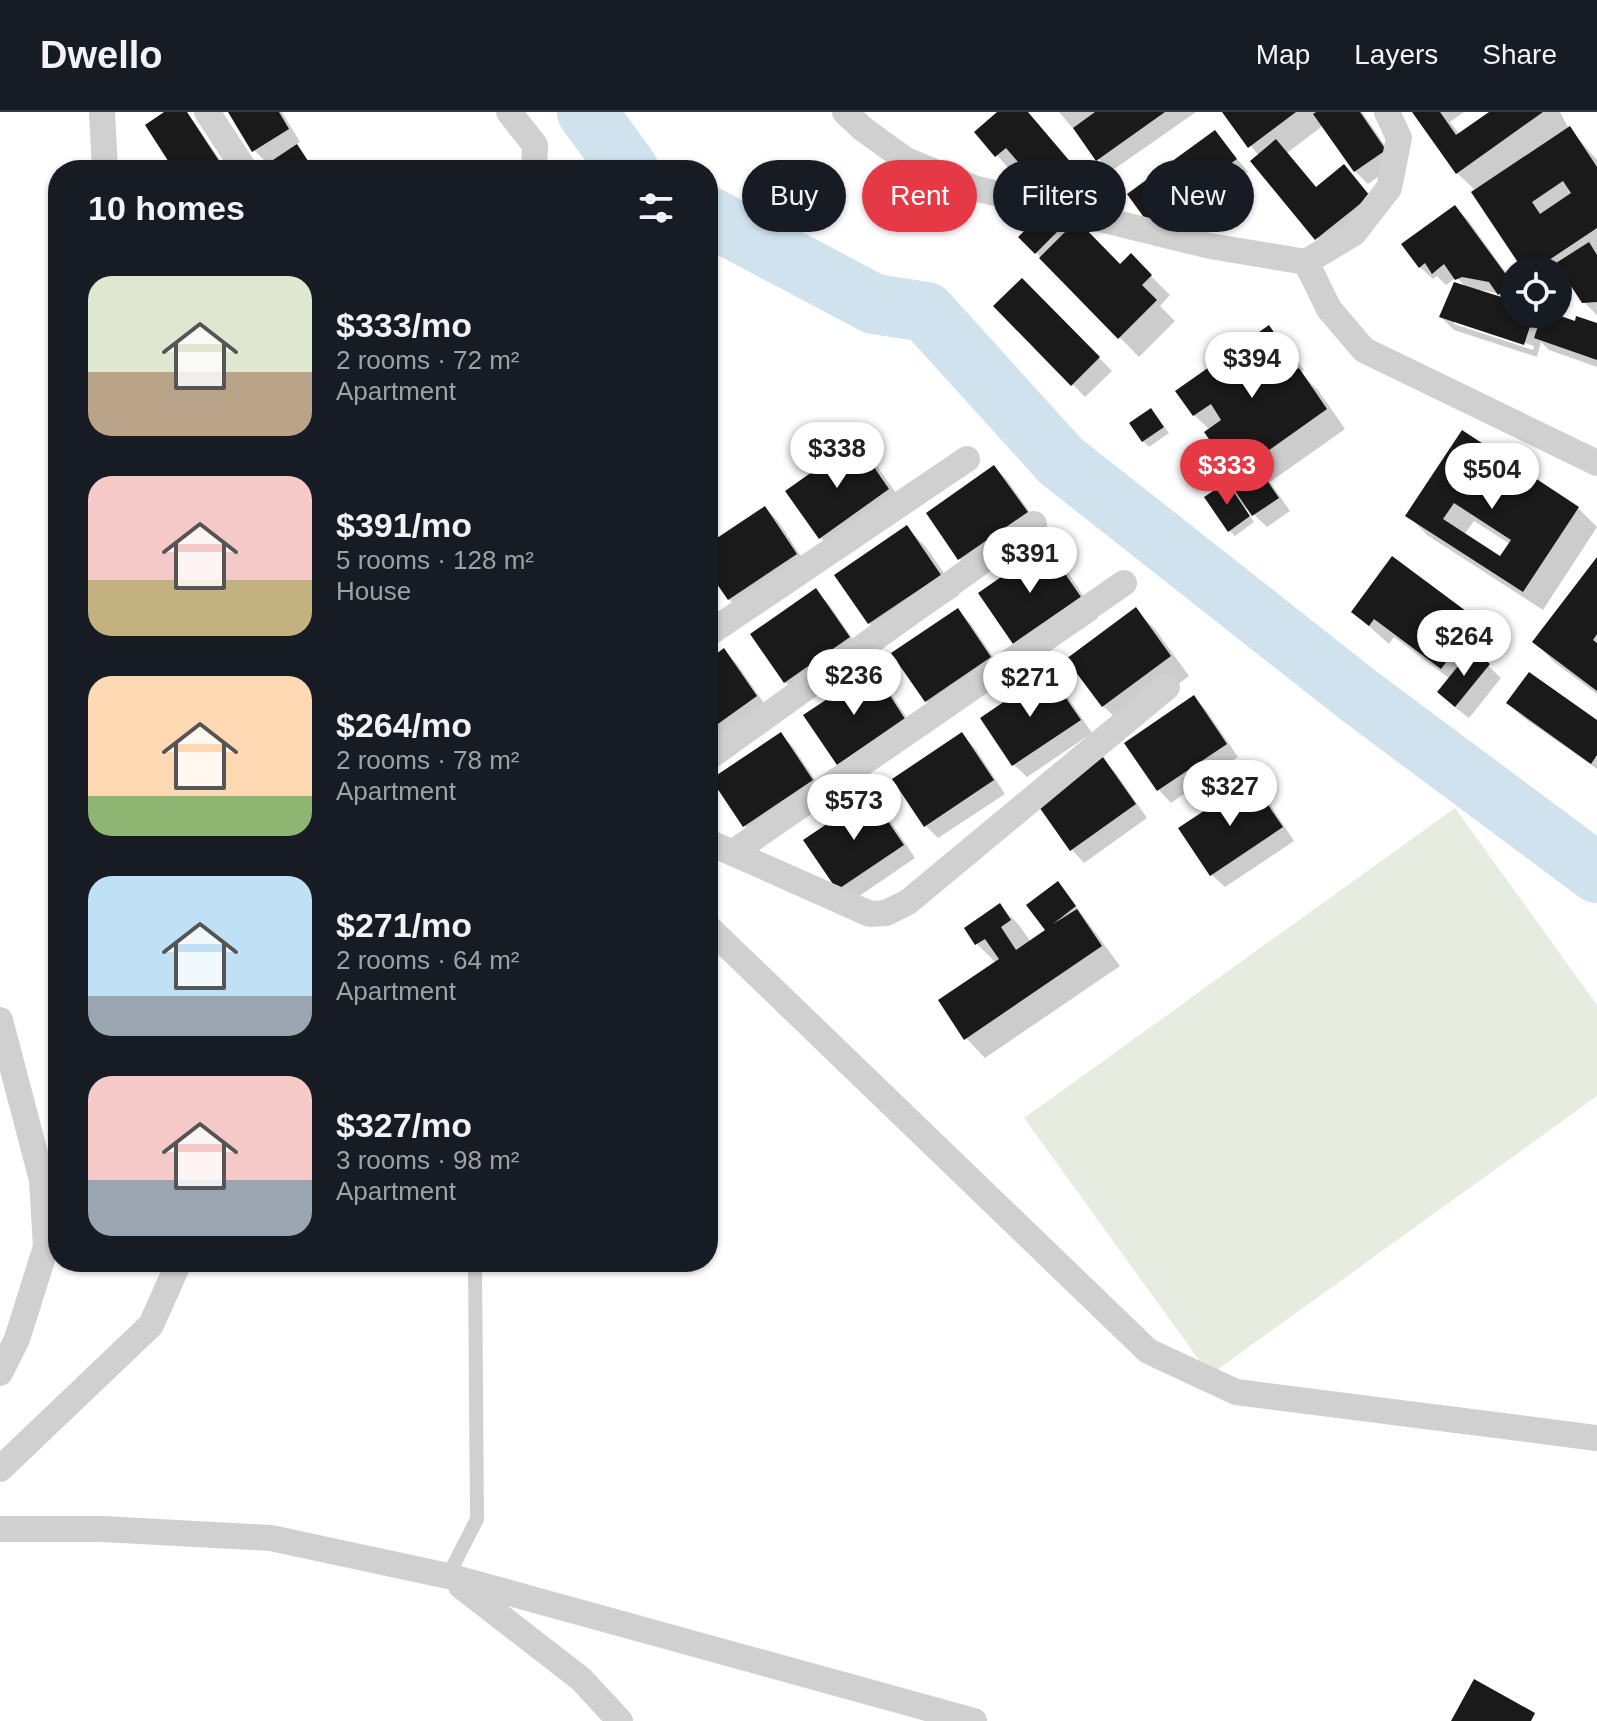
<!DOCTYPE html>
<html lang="en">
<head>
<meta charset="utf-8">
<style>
  body { margin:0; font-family:Arial,sans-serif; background:#20242c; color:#f1f3f6; height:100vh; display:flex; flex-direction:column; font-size:30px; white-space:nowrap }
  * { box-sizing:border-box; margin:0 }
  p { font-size:26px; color:#9ea1a6 }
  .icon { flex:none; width:44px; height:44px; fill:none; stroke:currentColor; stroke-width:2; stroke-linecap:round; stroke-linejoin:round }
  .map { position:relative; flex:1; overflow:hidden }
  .drawer { position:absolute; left:48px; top:48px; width:670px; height:1112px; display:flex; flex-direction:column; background:#171b24; border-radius:32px; box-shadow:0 2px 6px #0004 }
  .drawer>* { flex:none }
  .guide { position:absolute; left:742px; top:48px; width:734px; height:72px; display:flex; gap:16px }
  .buttons { position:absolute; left:1500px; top:144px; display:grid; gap:16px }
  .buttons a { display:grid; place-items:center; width:72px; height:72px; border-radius:50%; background:#171b24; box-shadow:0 2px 6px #0004; font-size:40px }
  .price { position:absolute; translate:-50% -68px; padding:0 18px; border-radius:28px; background:#fff; color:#222; font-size:26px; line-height:52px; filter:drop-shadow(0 2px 4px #0008) }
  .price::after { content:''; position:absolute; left:50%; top:48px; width:24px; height:18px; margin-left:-12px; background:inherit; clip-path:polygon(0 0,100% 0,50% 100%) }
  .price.current { background:#e63946; color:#fff }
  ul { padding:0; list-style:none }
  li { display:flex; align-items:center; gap:24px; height:200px; padding:0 40px }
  li span { display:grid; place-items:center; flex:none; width:224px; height:160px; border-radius:24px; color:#555 }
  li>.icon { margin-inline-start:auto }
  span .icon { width:96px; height:96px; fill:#fffc; stroke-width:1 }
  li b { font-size:34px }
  h2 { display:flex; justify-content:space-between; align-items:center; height:96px; padding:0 40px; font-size:34px }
  .tag { padding:0 28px; border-radius:36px; background:#171b24; box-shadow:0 2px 6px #0004; font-size:28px; line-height:72px }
  .tag.current { background:#e63946; color:#fff }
  header { display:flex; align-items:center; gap:48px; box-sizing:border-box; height:112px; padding:0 40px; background:#171b24; border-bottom:2px solid #363941 }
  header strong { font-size:38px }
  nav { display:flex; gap:44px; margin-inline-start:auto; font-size:28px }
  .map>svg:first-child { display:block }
  .green { fill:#e6ecdf }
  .shadow { fill:#0003; fill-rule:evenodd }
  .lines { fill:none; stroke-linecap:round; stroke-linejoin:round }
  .river { stroke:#cfe2ee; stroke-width:60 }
  .building { fill:#1a1a1a; fill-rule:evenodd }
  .service { stroke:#d0d0d0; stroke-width:14 }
  .minor { stroke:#d0d0d0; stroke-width:26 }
</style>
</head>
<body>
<header>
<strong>Dwello</strong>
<nav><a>Map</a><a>Layers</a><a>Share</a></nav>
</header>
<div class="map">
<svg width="1597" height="1609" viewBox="0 0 1597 1609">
  <rect width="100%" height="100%" fill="#fff"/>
  <path class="green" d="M1455,696L1597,893V984L1210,1263L1024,1006Z"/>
  <path class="shadow" d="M167,0H187L227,58H177Z
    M230,0H282L300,30L295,33L316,58H264L269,53L254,38Z
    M1000,0H1027L1090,74L1052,106L1067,121L1121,155L1131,144L1170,183L1160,194L1175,209L1139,245L1021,125L1049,97L1027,57L1019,48L1009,57L977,20Z
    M1059,0H1196L1110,60Z
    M1224,0H1362L1397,51L1368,72L1355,59L1324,13L1287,41L1317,77L1344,55L1381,98L1329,140L1253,49L1259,44Z
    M1414,0H1464L1450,10L1460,23L1493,0H1560L1568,15L1597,48V203L1583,189L1569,167L1558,174V158H1526L1476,79L1457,61Z
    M1215,20L1248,60L1163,122L1150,110Z
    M1455,95L1468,108L1514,172V202H1539L1543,206L1544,202H1549L1576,212L1597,213V255L1549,238L1541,230L1537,245L1454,218L1441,205L1467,176L1457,166L1458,164L1446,173L1437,164L1433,167L1420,155ZM1481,178L1500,182L1508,190L1481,181ZM1454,208L1534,234L1533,238L1454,212Z
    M1022,168L1112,259L1085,285L996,194Z
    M1269,216L1288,235L1304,258L1300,261L1318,278L1345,317L1270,370L1290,399L1267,415L1247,396L1245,397L1254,410L1235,424L1229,418L1227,372L1239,385V366L1210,318L1194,303Z
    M1151,298L1169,321L1149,335L1143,329Z
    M1463,320L1578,396L1597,415L1543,498L1427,423L1408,403ZM1474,409L1510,432L1501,447L1464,423Z
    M856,332L875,351L907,397L840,445L821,426Z
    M994,355L1007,368L1039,413L973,460L960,447L929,402Z
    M765,396L778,409L808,455L742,500L729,487L708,455V434Z
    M907,416L926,435L959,483L889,530L869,511Z
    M1046,437L1065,456L1098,506L1034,550L1014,531Z
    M1597,448V582L1554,550L1535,530Z
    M815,479L828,491L861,539L798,582L785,570Z
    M708,493L728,523L708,536Z
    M957,498L970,511L1003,559L939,602L926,589Z
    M1135,498L1155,517L1189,564L1123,613L1103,594Z
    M1353,500L1477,510L1496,529L1482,548L1501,566L1469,606L1452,593L1450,567L1394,525L1389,532Z
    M724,539L737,552L768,597L708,640V550Z
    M872,560L885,573L917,621L806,604Z
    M1048,563L1061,575L1092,621L1027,665L1014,653Z
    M1194,586L1206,598L1238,645L1171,691L1159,678L1127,632Z
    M1509,591L1597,610V657L1521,604Z
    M780,622L793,635L824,681L758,726L745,714Z
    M962,623L975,636L1005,682L938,726L926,714Z
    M1103,648L1115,660L1147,706L1084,751L1072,738L1040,692Z
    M1251,671L1264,683L1294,729L1225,775L1212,763Z
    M870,685L883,698L915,746L852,789L806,728Z
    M1063,777L1120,854L985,946L966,926L996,851L977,832L1000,794L1019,813L1031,830L1048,819Z"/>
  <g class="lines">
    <path class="river" d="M587,0L629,58
      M708,104L874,192L926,200L1061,349L1358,583L1597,761"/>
  </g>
  <path class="building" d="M164,0H187L225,58H174L145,13Z
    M228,0H279L289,17L252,40Z
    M997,0H1028L1079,60L1041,92L1017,63L1024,57L1006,36L995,45L974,20Z
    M1095,0H1165L1096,49L1073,16Z
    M1222,0H1296L1248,36Z
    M1316,0H1360L1386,38L1354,60L1313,2Z
    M1412,0H1440L1456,23L1489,0H1543L1456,62Z
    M1570,14L1597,55V116L1534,158H1523L1471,80ZM1563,69L1571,81L1540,102L1532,90Z
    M1215,18L1237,47L1148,111L1127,82Z
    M1276,27L1316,75L1344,52L1370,84L1315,128L1250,49Z
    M297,32L314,58H258Z
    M1455,93L1513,172L1498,183L1489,170L1462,165L1455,168L1444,152L1432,162L1425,151L1419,156L1401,132Z
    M1047,97L1063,114L1035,142L1018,125Z
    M1077,108L1120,152L1131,141L1152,163L1142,173L1157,188L1118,227L1039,146Z
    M1589,130L1597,143V190L1582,191L1556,151Z
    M1022,166L1100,245L1071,274L993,194Z
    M1454,170L1514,189V202H1534L1524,233L1439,205Z
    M1542,202H1555L1575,209L1576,204L1597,211V248L1534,226Z
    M1269,213L1286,238L1277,245L1289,262L1299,256L1327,297L1234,363L1204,320L1221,308L1211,292L1193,304L1175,279Z
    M1151,296L1164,315L1142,330L1129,311Z
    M1462,318L1579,395L1523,480L1405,404ZM1454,391L1511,428L1500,444L1443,407Z
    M856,329L889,377L819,427L785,379Z
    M1256,352L1279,386L1252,404L1229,370Z
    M994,353L1028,400L958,448L926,401Z
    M1227,370L1250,404L1228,420L1204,385Z
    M765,394L797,442L728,488L708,459V432Z
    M907,413L941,463L868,512L834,463Z
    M1046,434L1081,485L1013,532L978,481Z
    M1392,444L1478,508L1441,557L1374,507L1369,514L1351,500Z
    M1597,445V522L1593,528L1597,531V579L1532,530Z
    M816,476L850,525L784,571L750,522Z
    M1136,495L1171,544L1102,595L1066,547Z
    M958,496L991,545L925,590L891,541Z
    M724,536L757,584L708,619V548Z
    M1472,537L1490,552L1455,595L1437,580Z
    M873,557L905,607L837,653L803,603Z
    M1048,560L1081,608L1012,654L980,606Z
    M1529,560L1597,608V643L1591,652L1506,591Z
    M1194,583L1227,632L1157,679L1124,631Z
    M781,620L813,668L743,715L711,667Z
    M962,620L994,668L924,715L892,667Z
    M1103,645L1136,692L1070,739L1037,692Z
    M1251,668L1283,715L1210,764L1178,716Z
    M870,683L904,733L837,778L803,728Z
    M1058,769L1076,794L1053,812L1077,797L1102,834L964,928L938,888L999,847L985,827L975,833L964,816L1000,791L1011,808L1001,815L1016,838L1045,818L1026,793Z
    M1474,1567L1535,1601L1531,1609H1451Z"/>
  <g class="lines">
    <path class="service" d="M448,1464L477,1407L475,1150"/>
    <path class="minor" d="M102,0L105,58
      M207,0L245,58
      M509,0L535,33L534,58
      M845,0L863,17L906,48L974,76L1210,134L1306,150L1354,121L1389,76L1399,26L1387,0
      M1306,150L1329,197L1364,238L1597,351
      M708,522L967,347
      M708,646L1034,412
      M708,730L870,802L886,801L908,790L1167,575
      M732,741L1124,471
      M708,815L1148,1239L1236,1280L1597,1326
      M0,908L42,1068L46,1135L17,1227L0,1261
      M0,1357L151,1213L179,1150
      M0,1417H103L271,1426L448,1464L974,1609
      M461,1474L581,1567L620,1609"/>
  </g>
</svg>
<div class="buttons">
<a><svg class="icon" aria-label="locate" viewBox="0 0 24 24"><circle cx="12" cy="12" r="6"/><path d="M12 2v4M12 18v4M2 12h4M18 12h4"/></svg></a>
</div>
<b class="price" style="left:1252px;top:288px">$394</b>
<b class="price" style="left:837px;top:378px">$338</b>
<b class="price current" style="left:1227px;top:395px">$333</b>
<b class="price" style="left:1492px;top:399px">$504</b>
<b class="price" style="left:1030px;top:483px">$391</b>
<b class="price" style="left:1464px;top:566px">$264</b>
<b class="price" style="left:854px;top:605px">$236</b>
<b class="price" style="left:1030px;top:607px">$271</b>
<b class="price" style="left:1230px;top:716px">$327</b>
<b class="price" style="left:854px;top:730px">$573</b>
<div class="guide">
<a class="tag">Buy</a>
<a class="tag current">Rent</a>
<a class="tag">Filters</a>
<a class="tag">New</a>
</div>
<section class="drawer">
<h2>10 homes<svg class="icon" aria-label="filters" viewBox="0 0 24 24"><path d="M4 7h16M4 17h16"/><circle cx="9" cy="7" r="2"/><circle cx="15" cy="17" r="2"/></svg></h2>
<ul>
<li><span style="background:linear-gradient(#dfe7d0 60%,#b9a48a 0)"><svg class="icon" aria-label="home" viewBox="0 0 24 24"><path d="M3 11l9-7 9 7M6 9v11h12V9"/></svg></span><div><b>$333/mo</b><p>2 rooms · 72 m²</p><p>Apartment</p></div></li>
<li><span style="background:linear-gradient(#f6c9c9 65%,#c2b280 0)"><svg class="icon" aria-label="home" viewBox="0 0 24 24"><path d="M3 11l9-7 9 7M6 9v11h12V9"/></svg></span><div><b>$391/mo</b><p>5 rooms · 128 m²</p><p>House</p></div></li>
<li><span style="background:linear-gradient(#ffd9b3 75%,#8fb573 0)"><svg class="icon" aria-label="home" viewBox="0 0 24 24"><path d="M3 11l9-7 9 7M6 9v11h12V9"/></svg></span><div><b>$264/mo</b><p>2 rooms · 78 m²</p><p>Apartment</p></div></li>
<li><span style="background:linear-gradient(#bfe0f5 75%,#9aa5b1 0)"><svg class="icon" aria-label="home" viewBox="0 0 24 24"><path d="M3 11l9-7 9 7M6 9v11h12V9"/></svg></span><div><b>$271/mo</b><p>2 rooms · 64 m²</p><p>Apartment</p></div></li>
<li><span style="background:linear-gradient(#f6c9c9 65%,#9aa5b1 0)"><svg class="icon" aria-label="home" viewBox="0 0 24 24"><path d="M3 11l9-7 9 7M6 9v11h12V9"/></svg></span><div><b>$327/mo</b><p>3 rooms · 98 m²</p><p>Apartment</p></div></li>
</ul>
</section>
</div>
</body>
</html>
